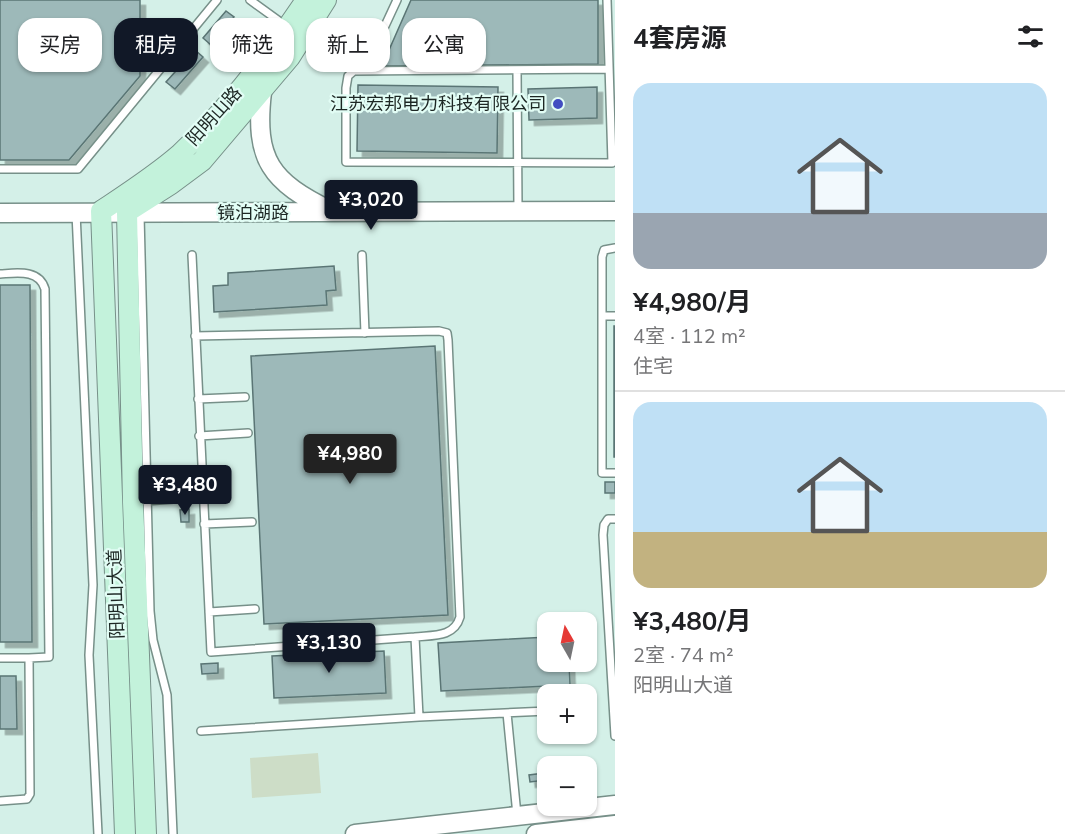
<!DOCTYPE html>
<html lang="zh">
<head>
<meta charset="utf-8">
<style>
  body { margin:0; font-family:"Nunito Sans","Noto Sans SC",sans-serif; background:#f2f2f2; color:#202124; height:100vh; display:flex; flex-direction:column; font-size:22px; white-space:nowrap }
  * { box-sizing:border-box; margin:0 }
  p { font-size:20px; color:#757577 }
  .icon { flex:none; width:33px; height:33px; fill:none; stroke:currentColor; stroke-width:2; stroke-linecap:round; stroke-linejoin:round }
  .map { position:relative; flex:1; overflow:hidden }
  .panel { display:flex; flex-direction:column; background:#fff; width:450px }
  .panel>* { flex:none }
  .banner { position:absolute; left:18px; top:18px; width:507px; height:54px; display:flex; gap:12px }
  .needle { width:39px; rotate:351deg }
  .tools { position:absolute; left:537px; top:612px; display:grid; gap:12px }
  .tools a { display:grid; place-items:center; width:60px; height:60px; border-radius:12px; background:#fff; box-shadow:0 2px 4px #0004; font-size:30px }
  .price { position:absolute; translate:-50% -51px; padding:0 14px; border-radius:6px; background:#111827; color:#fff; font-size:20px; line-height:39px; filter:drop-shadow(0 2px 3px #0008) }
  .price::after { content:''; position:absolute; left:50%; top:36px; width:18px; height:14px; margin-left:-9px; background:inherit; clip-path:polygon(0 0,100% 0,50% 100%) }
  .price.active { background:#222; color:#fff }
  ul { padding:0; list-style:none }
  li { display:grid; align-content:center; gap:12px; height:318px; padding:0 18px }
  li+li { border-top:2px solid #e0e0e0 }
  li span { display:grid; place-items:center; height:186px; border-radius:18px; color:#555 }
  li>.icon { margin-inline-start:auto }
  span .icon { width:108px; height:108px; fill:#fffc; stroke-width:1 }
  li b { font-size:26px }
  h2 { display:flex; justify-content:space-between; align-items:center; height:72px; padding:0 18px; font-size:26px }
  .chip { padding:0 21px; border-radius:18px; background:#fff; box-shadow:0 2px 4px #0004; font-size:21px; line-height:54px }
  .chip.active { background:#111827; color:#fff }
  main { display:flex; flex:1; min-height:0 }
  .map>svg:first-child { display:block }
  .green { fill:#cdddc7 }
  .building { fill:#9db9b9; stroke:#5a7574; stroke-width:1.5; filter:url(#shadow) }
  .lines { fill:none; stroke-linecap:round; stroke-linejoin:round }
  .service-casing { stroke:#779089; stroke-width:10 }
  .tertiary-casing { stroke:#779089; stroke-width:21 }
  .secondary-casing { stroke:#779089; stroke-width:22 }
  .service { stroke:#fff; stroke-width:7 }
  .tertiary { stroke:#fff; stroke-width:18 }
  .secondary { stroke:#c3f2db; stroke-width:20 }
  .poi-dot { fill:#424dc1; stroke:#e2fdf5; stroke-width:2 }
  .labels { text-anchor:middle; stroke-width:4.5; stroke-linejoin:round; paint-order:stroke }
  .poi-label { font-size:18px; fill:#1d2724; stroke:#e2fdf5; text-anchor:end }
  .street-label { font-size:18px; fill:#1d2724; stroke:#e2fdf5 }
</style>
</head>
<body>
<main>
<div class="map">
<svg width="615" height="834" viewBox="0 0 615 834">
  <defs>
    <filter id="shadow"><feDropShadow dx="5.5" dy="5.5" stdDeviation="0" flood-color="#0004"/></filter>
  </defs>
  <rect width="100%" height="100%" fill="#d4f0e8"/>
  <path class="green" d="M318,753L321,793L252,798L250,758Z"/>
  <path class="building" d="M0,0H140V76L69,160H0Z
    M411,0H598V64L382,66Z
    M226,11L234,17L211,45L203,38Z
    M195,50L203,57L175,89L166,82Z
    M358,85L498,87L497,153L357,151Z
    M597,87V118L529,120L528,89Z
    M334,266L336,290L326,291L327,305L214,312L213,286L228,285V273Z
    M0,285H30L32,642H0Z
    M614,326H615V457H614Z
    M435,346L448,615L264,624L251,356Z
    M605,482H615V493H605Z
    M189,509V522H181L180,510Z
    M548,637V662H569L570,685L441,691L438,643Z
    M384,651L386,693L274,698L272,656Z
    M218,663V673L202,674L201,664Z
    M0,676H16L17,729H0Z
    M544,773L545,780L530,782L529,775Z"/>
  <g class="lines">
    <defs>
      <path id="service" d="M250,0L286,26
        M397,0L371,56L348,76L346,88V162L612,163L607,0
        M517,70L518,209
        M352,71L609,69
        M0,169H78L217,0
        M76,213L93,585L89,655L98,834
        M140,215L150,611L153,640L167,695L173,834
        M615,248L604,250L602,257V473H615
        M192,255L211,652L415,637L419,717
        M362,255L365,333
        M0,274C17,273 39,269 45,289L49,657L29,658
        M602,316H615
        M195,336L439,331L447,333L448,340L460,617C454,638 432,635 415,637
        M198,399L245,397
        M199,436L248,433
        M145,501L202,497
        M615,519H608L604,525L603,535L615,736
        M204,524L252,522
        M209,612L255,609
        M0,658H29L30,794L27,799L0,801
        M507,713L517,815
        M201,731L419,717L548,711"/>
      <path id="tertiary" d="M262,92C254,160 271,182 331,211
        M0,213L615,211
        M355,834L615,805
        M536,834L615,825"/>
      <path id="secondary" d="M125,834L101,211C128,193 156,175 180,154C227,110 271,53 306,0
        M146,834L133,502L127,212L171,184L202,161L290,57L326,0"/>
    </defs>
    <use href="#service" class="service-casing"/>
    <use href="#tertiary" class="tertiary-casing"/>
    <use href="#secondary" class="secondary-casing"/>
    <use href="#service" class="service"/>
    <use href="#tertiary" class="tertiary"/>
    <use href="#secondary" class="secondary"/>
  </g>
  <circle class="poi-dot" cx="558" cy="104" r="6"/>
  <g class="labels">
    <g class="poi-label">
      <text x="546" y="110">江苏宏邦电力科技有限公司</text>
    </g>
    <g class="street-label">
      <text transform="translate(214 116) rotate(-48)" y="6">阳明山路</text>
      <text x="253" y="219">镜泊湖路</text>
      <text transform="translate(116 594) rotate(-92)" y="6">阳明山大道</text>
    </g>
  </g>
</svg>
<div class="tools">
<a><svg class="needle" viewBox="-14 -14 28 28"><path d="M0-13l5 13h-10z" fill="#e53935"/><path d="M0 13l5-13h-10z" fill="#757577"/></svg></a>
<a>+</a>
<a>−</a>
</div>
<b class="price" style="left:371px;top:231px">¥3,020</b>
<b class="price active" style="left:350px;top:485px">¥4,980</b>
<b class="price" style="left:185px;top:516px">¥3,480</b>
<b class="price" style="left:329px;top:674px">¥3,130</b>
<div class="banner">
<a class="chip">买房</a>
<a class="chip active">租房</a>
<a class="chip">筛选</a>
<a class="chip">新上</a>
<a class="chip">公寓</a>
</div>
</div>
<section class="panel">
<h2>4套房源<svg class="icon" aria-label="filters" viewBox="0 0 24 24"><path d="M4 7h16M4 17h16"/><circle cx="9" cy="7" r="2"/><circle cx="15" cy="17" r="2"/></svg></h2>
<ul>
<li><span style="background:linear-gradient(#bfe0f5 70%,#9aa5b1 0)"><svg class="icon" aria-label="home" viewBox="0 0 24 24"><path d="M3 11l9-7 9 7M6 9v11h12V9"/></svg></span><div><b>¥4,980/月</b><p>4室 · 112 m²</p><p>住宅</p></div></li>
<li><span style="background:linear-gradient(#bfe0f5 70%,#c2b280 0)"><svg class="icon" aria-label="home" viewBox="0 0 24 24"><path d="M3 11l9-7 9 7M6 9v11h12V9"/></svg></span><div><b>¥3,480/月</b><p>2室 · 74 m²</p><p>阳明山大道</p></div></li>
</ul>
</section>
</main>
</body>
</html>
